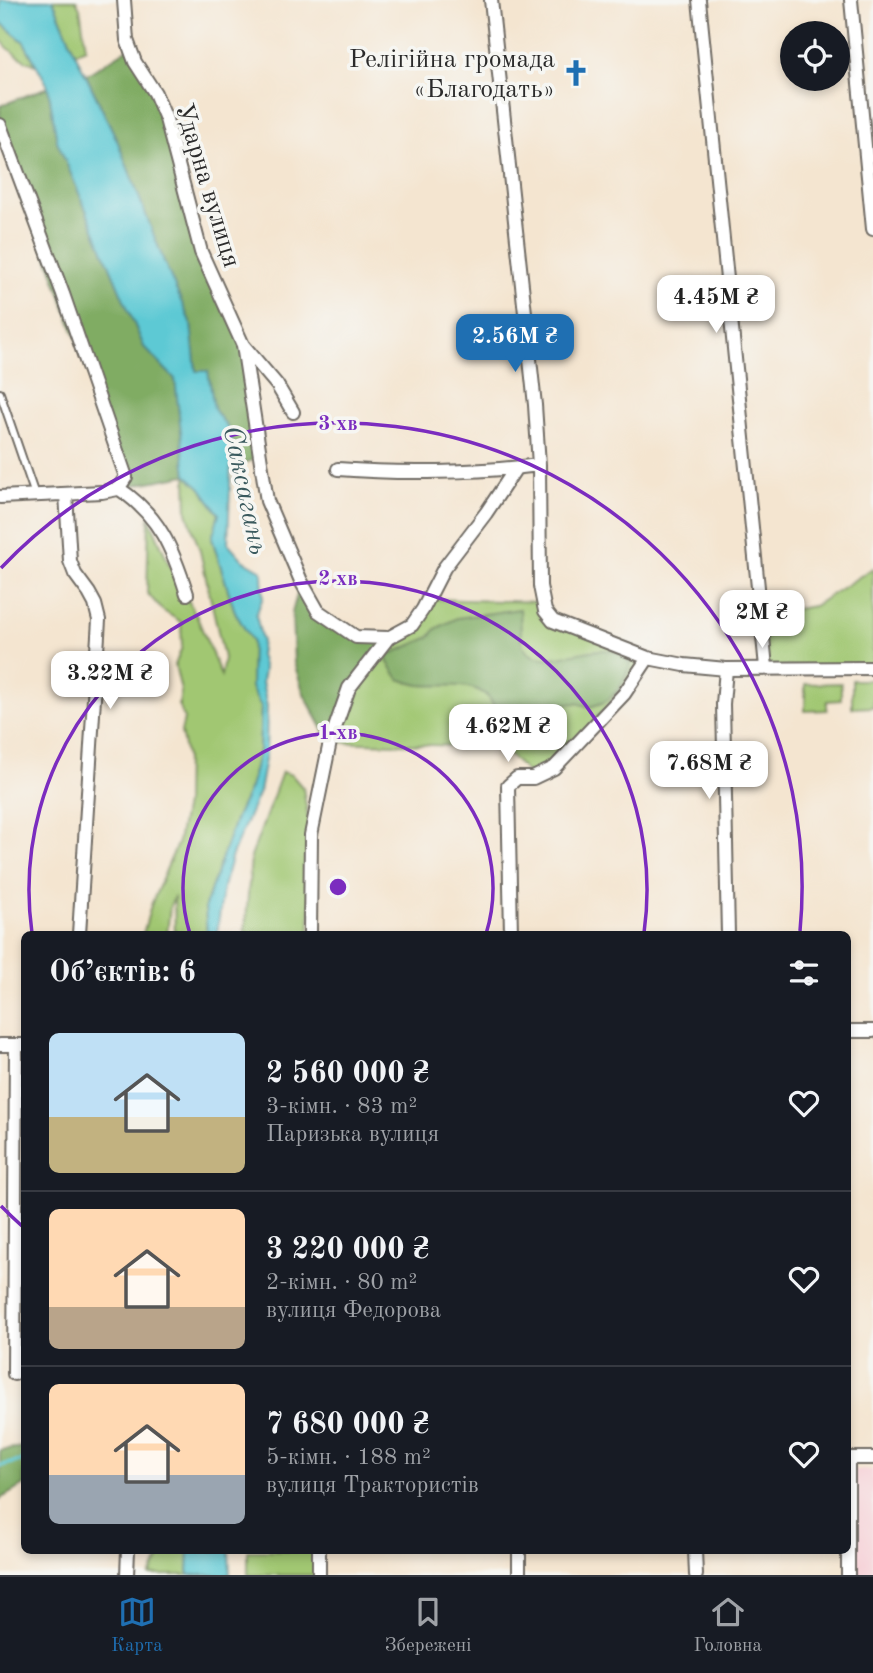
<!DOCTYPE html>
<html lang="uk">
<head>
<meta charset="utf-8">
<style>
  body { margin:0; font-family:"Old Standard TT",serif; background:#20242c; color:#f1f3f6; height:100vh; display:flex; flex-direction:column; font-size:26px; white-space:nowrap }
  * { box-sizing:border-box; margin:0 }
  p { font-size:23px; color:#9ea1a6 }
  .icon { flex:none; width:38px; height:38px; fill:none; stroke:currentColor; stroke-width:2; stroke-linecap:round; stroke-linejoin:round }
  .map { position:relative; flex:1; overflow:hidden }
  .details { position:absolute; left:21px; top:931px; width:830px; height:623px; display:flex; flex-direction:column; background:#171b24; border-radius:10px; box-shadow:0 4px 10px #0003 }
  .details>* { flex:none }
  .tools { position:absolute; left:780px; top:21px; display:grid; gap:14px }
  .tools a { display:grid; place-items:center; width:70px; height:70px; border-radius:50%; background:#171b24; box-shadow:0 4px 10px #0003; font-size:35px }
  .price { position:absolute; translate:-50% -60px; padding:0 16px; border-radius:14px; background:#fff; color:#222; font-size:23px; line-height:46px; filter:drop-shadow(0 2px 4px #0008) }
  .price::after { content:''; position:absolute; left:50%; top:42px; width:21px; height:16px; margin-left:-10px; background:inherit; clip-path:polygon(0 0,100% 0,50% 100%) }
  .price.selected { background:#1f6fb2; color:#fff }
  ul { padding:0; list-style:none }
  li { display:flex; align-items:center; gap:21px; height:175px; padding:0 28px }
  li+li { border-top:2px solid #363941 }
  li span { display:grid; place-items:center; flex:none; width:196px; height:140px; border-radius:10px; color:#555 }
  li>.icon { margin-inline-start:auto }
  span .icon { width:84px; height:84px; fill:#fffc; stroke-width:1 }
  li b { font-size:30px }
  h2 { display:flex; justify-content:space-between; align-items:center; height:84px; padding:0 28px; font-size:30px }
  .tabs { display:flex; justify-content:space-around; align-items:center; height:98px; border-top:2px solid #363941; background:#171b24; font-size:19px; color:#9ea1a6 }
  .tabs a { display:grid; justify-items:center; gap:4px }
  .tabs .selected { color:#1f6fb2 }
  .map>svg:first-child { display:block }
  .built { fill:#f6cfd6 }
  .green { fill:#a1c772; stroke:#66794e; stroke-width:2 }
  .forest { fill:#80ac64; stroke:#566c48; stroke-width:2 }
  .water { fill:#5dc9d4; stroke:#447a80; stroke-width:2 }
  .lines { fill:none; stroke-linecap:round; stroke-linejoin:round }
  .stream { stroke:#5dc9d4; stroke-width:3.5 }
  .lane-casing { stroke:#716c65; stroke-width:10 }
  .street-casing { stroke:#716c65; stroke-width:16 }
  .lane { stroke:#fff; stroke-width:6 }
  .street { stroke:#fff; stroke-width:12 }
  .ring { fill:none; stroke:#7b2cbf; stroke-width:3.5 }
  .labels { text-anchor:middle; stroke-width:7; stroke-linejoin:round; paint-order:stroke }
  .poi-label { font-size:26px; fill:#2b2b2b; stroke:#f6f6f2; text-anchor:end }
  .street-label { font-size:26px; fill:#2b2b2b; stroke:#f6f6f2 }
  .water-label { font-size:28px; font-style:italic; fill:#3a5a5e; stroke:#f6f6f2 }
  .centre { fill:#7b2cbf; stroke:#f6f6f2; stroke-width:3.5 }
  .ring-label { font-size:21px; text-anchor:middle; font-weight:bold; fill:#7b2cbf; stroke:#f6f6f2; stroke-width:7; stroke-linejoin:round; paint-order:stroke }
</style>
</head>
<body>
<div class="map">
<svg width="873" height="1575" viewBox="0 0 873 1575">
  <rect width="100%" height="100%" fill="#f6f6f2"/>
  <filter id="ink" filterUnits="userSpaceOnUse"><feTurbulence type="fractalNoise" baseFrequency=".0143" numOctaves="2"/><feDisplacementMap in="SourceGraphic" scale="14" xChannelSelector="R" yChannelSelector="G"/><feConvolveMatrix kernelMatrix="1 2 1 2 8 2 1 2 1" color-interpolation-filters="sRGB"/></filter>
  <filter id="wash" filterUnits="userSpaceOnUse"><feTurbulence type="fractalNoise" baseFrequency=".00686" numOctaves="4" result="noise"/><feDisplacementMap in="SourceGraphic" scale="28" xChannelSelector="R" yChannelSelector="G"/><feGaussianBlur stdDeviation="1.57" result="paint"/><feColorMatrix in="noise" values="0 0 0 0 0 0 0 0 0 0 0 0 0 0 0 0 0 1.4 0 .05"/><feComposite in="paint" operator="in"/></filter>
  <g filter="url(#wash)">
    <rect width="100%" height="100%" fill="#f4e5d0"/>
    <path class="built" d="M854,1470H873V1575H855Z"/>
    <path class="green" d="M53,0H76L80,8L86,48L75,53Z
      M0,22L24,42L36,65C21,60 10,52 0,39Z
      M186,475L200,487L219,514L212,539L235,612L252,641L251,687L261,707L259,751L250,788L237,815L205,906L207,934H175L174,896L170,907L167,934H143L151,905L178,842L185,804L186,756L181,732L184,719L179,705L181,691L175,665L182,647L181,622L162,610L147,593L149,517L169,564L197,617L221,676L224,658L200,551L187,512Z
      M873,568V668L766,667L761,615L814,606Z
      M428,599L542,602L545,611L648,658L554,768L533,778L507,753L495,747L330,742L349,688L388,638L412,625Z
      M852,680H873V707L852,708Z
      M841,683V700L827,701V710L805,711V684Z
      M282,772L292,775L303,788L311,835L310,934H245L251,857Z
      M164,1551H189L188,1575H150Z
      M248,1551H319V1575H248Z"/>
    <path class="forest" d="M129,48L155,93L201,252L243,345L260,458L230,467L232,434L214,409L208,372L196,371L191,324L165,264L117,140L86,75Z
      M48,87L57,141L144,347L175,379L186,475L118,488L126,477L0,125V106Z
      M301,581L318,611L356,637L388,638L349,688L330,742L304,694L294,663L292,612Z
      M520,609C521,618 520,640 523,646C542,681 607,625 631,665L619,689L605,702L590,707L577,703L553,705L521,725L511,728C491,716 498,700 480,691C462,682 440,687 420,685C413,684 406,681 399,679L387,661L388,655L428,638L437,628L457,618Z
      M24,1447V1485L0,1499V1450Z"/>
    <path class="water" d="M0,0H53L75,53L117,140L165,264L191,324L196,371H208L214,409L232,434L228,543L243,560L262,571L263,597L256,615L262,641L260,655L264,669L262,682L267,706L266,754L259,792L232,855L223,887L217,934H207L205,906L237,815L250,788L259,751L261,707L251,687L252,641L235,612L212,538L219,514L200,487L186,475L175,379L144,347L57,141L48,86L24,42L0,22Z
      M189,1551H229L230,1575H188Z"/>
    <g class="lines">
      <path class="stream" d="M0,1466L24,1460"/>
    </g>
  </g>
  <g filter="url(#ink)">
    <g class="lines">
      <defs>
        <path id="lane" d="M0,393L35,495"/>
        <path id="street" d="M124,0L127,40L135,62L155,93L166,119L201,252L243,345L277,385L293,412
          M491,0L535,405L539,465L540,586L545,611L553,621L648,658L684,665L726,669L873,668
          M699,0L766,667
          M851,0L873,229
          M0,125L63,294L126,477L118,489L102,492L0,497
          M243,345L267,501L301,581L318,611L356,637L388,638L412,625L423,609L444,568L486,513L516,468
          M338,469C400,474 477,473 539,465
          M118,488C159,515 173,549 187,594
          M66,494L70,561L75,574L89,593L95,604L99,620L79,934
          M726,669L723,704L728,934
          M310,934L311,835L330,742L349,688L388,638
          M511,934L508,786L517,778H533L554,768L624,694L648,658
          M847,1031H873
          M0,1045H24
          M14,1374L16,1045
          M847,1458H873
          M319,1550V1575
          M519,1550V1575
          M695,1550L696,1575
          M127,1575L128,1550
          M848,1575V1458"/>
      </defs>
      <use href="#lane" class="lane-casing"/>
      <use href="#street" class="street-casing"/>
      <use href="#lane" class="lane"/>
      <use href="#street" class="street"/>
    </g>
  </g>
  <g class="ring">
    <path d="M190 934A155 155 0 1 1 486 934"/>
    <path d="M32 933A309 309 0 1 1 644 933"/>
    <path d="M22 1226A464 464 0 0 1 1 1206M1 568A464 464 0 0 1 800 931"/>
  </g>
  <defs>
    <symbol id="church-bare" viewBox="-9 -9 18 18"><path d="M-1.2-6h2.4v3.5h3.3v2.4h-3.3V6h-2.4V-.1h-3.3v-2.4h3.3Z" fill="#1f6fb2" stroke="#f6f6f2" stroke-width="2.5" paint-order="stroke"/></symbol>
  </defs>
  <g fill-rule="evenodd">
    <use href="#church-bare" x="557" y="54" width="38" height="38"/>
  </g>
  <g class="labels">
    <g class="poi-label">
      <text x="555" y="67">Релігійна громада<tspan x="555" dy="30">«Благодать»</tspan></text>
    </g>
    <g class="street-label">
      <text transform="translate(209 185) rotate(73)" y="9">Ударна вулиця</text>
    </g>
    <g class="water-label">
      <text transform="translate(247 490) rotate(78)" y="10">Саксагань</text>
    </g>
  </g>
  <circle cx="338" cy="887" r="10" class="centre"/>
  <g class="ring-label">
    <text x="338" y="430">3 хв</text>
    <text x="338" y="585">2 хв</text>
    <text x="338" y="739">1 хв</text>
  </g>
</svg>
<div class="tools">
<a><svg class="icon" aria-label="locate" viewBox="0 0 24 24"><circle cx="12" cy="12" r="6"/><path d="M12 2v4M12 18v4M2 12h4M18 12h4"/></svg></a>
</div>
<b class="price" style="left:716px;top:335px">4.45M ₴</b>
<b class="price selected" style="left:515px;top:374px">2.56M ₴</b>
<b class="price" style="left:762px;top:650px">2M ₴</b>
<b class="price" style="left:110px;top:711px">3.22M ₴</b>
<b class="price" style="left:508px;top:764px">4.62M ₴</b>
<b class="price" style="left:709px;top:801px">7.68M ₴</b>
<section class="details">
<h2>Об’єктів: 6<svg class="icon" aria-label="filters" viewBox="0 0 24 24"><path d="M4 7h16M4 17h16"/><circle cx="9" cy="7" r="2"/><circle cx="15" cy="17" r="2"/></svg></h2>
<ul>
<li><span style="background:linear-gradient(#bfe0f5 60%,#c2b280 0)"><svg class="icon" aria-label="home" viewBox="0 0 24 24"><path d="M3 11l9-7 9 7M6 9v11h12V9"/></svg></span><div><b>2 560 000 ₴</b><p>3-кімн. · 83 m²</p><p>Паризька вулиця</p></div><svg class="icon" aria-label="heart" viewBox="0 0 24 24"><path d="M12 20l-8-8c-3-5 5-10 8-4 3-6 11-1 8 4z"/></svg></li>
<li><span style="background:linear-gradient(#ffd9b3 70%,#b9a48a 0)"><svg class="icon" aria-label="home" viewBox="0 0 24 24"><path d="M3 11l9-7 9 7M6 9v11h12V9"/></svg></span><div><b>3 220 000 ₴</b><p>2-кімн. · 80 m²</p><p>вулиця Федорова</p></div><svg class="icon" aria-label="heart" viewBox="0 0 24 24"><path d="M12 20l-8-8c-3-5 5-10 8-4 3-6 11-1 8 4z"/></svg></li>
<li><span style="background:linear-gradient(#ffd9b3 65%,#9aa5b1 0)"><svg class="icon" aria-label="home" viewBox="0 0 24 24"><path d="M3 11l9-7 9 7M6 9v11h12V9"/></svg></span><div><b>7 680 000 ₴</b><p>5-кімн. · 188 m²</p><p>вулиця Трактористів</p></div><svg class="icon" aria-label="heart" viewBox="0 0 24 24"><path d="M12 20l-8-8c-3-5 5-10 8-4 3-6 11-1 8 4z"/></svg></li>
</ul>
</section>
</div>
<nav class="tabs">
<a class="selected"><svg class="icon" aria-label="map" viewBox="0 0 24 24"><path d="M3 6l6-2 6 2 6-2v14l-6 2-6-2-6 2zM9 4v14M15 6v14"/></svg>Карта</a>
<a><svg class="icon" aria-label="saved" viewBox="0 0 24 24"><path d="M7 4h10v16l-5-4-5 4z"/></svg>Збережені</a>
<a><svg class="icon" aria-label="home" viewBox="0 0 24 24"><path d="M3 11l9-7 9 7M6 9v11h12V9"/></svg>Головна</a>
</nav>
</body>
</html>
